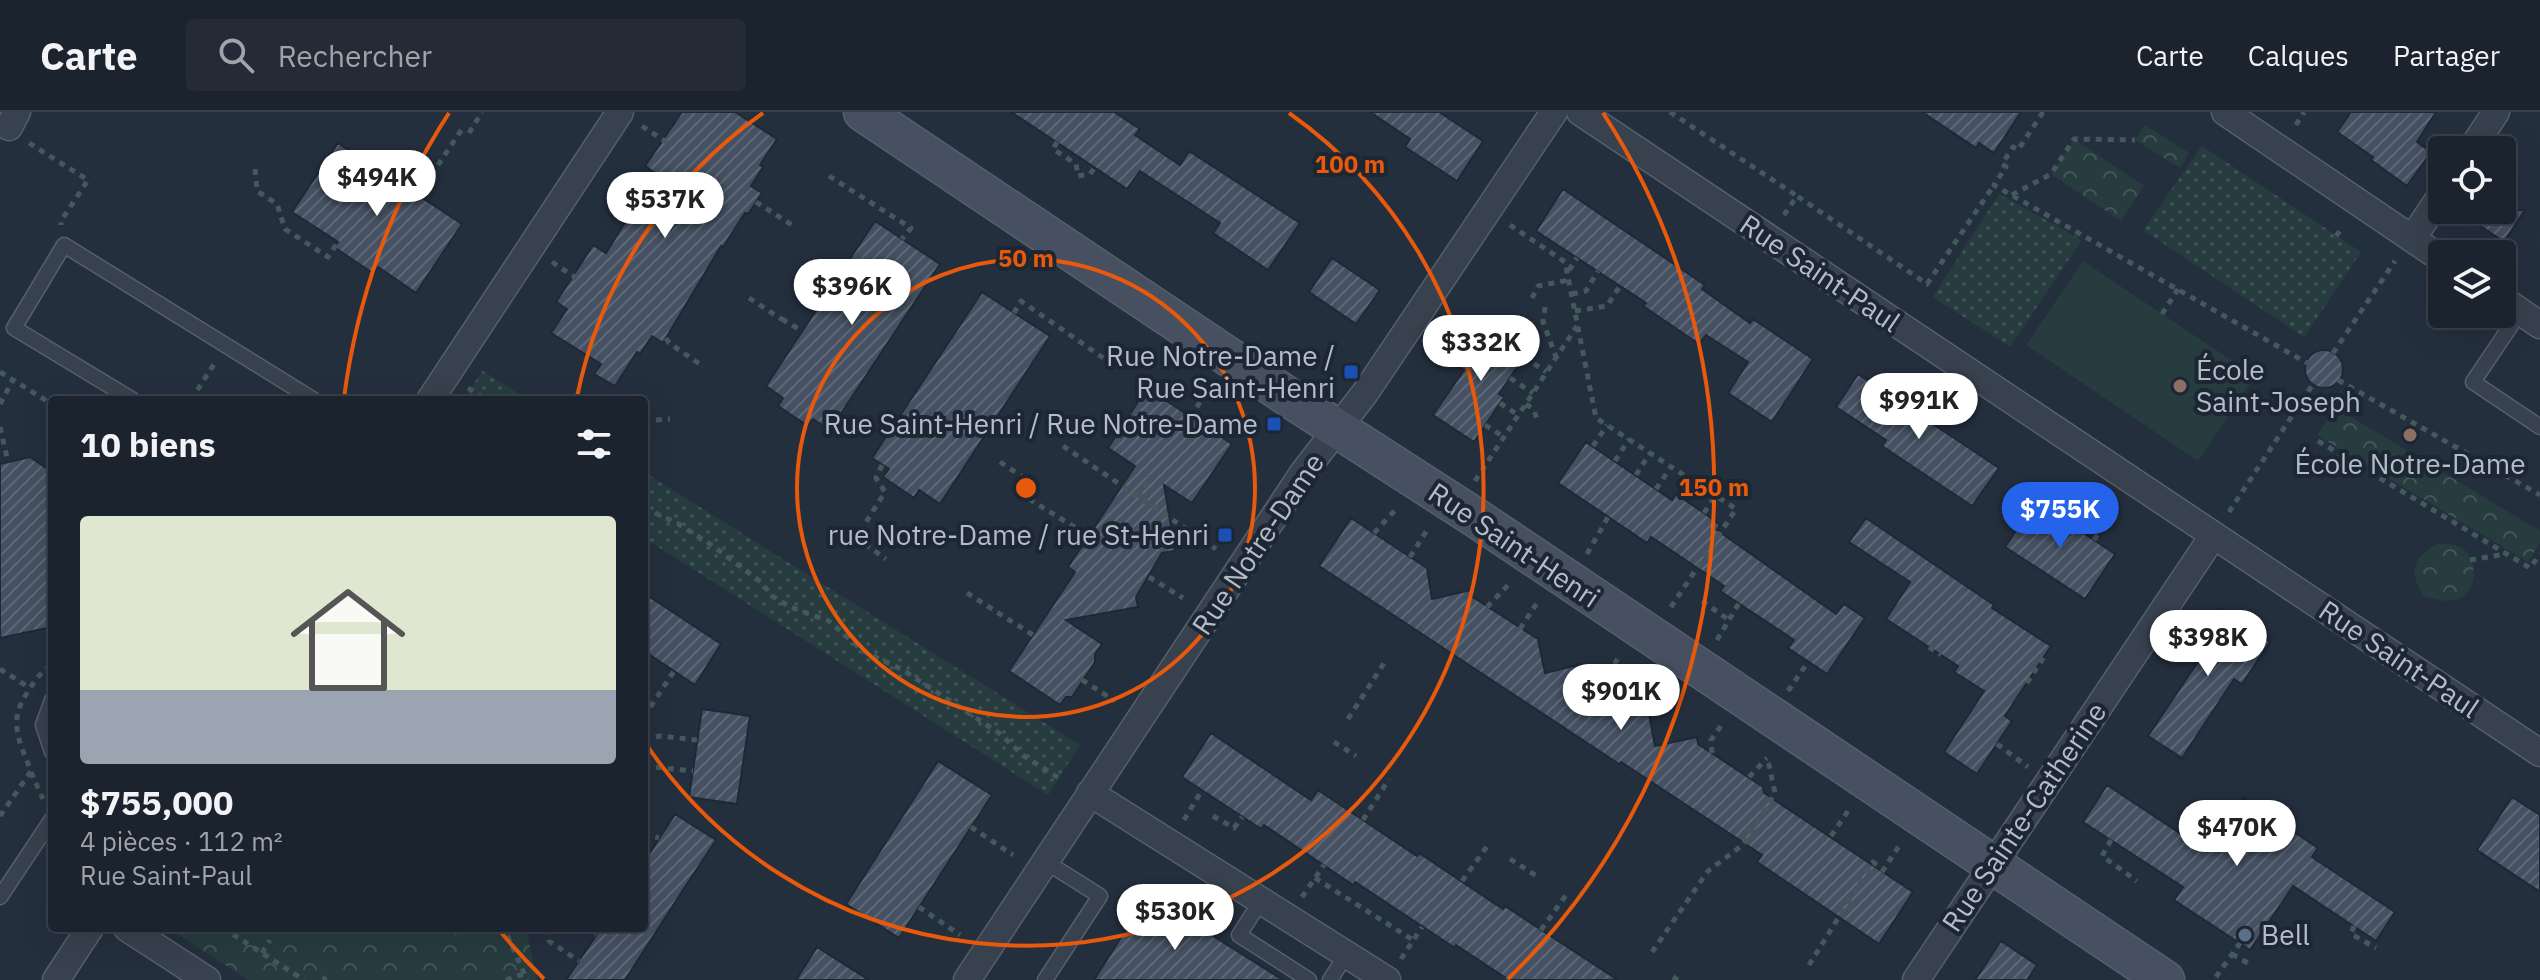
<!DOCTYPE html>
<html lang="fr">
<head>
<meta charset="utf-8">
<style>
  body { margin:0; font-family:"IBM Plex Sans",sans-serif; background:#242b36; color:#f1f3f6; height:100vh; display:flex; flex-direction:column; font-size:30px; white-space:nowrap }
  * { box-sizing:border-box; margin:0 }
  p { font-size:26px; color:#a0a4aa }
  .icon { flex:none; width:44px; height:44px; fill:none; stroke:currentColor; stroke-width:2; stroke-linecap:round; stroke-linejoin:round }
  .map { position:relative; flex:1; overflow:hidden }
  .side { position:absolute; left:48px; top:284px; width:600px; height:536px; display:flex; flex-direction:column; background:#1b232e; border-radius:8px; box-shadow:0 8px 32px #0002,0 0 0 2px #39404a }
  .side>* { flex:none }
  .buttons { position:absolute; left:2428px; top:24px; display:grid; gap:16px }
  .buttons a { display:grid; place-items:center; width:88px; height:88px; border-radius:8px; background:#1b232e; box-shadow:0 8px 32px #0002,0 0 0 2px #39404a; font-size:40px }
  .price { position:absolute; translate:-50% -68px; padding:0 18px; border-radius:28px; background:#fff; color:#222; font-size:26px; line-height:52px; filter:drop-shadow(0 2px 4px #0008) }
  .price::after { content:''; position:absolute; left:50%; top:48px; width:24px; height:18px; margin-left:-12px; background:inherit; clip-path:polygon(0 0,100% 0,50% 100%) }
  .price.selected { background:#2563eb; color:#fff }
  ul { padding:0; list-style:none }
  li { display:grid; align-content:center; gap:16px; height:424px; padding:0 32px }
  li+li { border-top:2px solid #39404a }
  li span { display:grid; place-items:center; height:248px; border-radius:8px; color:#555 }
  li>.icon { margin-inline-start:auto }
  span .icon { width:144px; height:144px; fill:#fffc; stroke-width:1 }
  li b { font-size:34px }
  h2 { display:flex; justify-content:space-between; align-items:center; height:96px; padding:0 32px; font-size:34px }
  header { display:flex; align-items:center; gap:48px; box-sizing:border-box; height:112px; padding:0 40px; background:#1b232e; border-bottom:2px solid #39404a }
  header strong { font-size:38px }
  nav { display:flex; gap:44px; margin-inline-start:auto; font-size:28px }
  .search { width:560px; height:72px; background:#242b36; display:flex; align-items:center; gap:20px; box-sizing:border-box; padding:0 28px; border-radius:8px; color:#a0a4aa; font-size:30px }
  .map>svg:first-child { display:block }
  .grass { fill:url(#grass-dots) }
  .forest { fill:url(#forest-crowns) }
  .pitch { fill:#263c3f }
  .building { fill:url(#building-hatch); stroke:#1f2835; stroke-width:2 }
  .lines { fill:none; stroke-linecap:round; stroke-linejoin:round }
  .lane-casing { stroke:#565f6c; stroke-width:17 }
  .street-casing { stroke:#565f6c; stroke-width:29 }
  .secondary-casing { stroke:#565f6c; stroke-width:41 }
  .path { stroke:#44595c; stroke-width:5; stroke-dasharray:6 6; stroke-linecap:butt }
  .lane { stroke:#38414e; stroke-width:14 }
  .street { stroke:#38414e; stroke-width:26 }
  .secondary { stroke:#465061; stroke-width:38 }
  .ring { fill:none; stroke:#e8590c; stroke-width:4 }
  .transit-dot { fill:#1a4fb4; stroke:#1d2633; stroke-width:3 }
  .education-dot { fill:#8d6e63; stroke:#1d2633; stroke-width:3 }
  .service-dot { fill:#5c6f8a; stroke:#1d2633; stroke-width:3 }
  .labels { text-anchor:middle; stroke-width:8; stroke-linejoin:round; paint-order:stroke }
  .street-label { font-size:28px; fill:#b4bcc9; stroke:#1d2633 }
  .poi-label { font-size:28px; fill:#b4bcc9; stroke:#1d2633; text-anchor:end }
  .centre { fill:#e8590c; stroke:#1d2633; stroke-width:4 }
  .ring-label { font-size:24px; text-anchor:middle; font-weight:bold; fill:#e8590c; stroke:#1d2633; stroke-width:8; stroke-linejoin:round; paint-order:stroke }
</style>
</head>
<body>
<header>
<strong>Carte</strong>
<div class="search"><svg class="icon" aria-label="search" viewBox="0 0 24 24"><circle cx="10" cy="10" r="6"/><path d="M15 15l6 6"/></svg>Rechercher</div>
<nav><a>Carte</a><a>Calques</a><a>Partager</a></nav>
</header>
<div class="map">
<svg width="2540" height="868" viewBox="0 0 2540 868">
  <defs>
    <pattern id="grass-dots" width="8" height="8" patternUnits="userSpaceOnUse" patternTransform="scale(2)"><rect width="8" height="8" fill="#263c3f"/><path d="M2 2h.1M6 6h.1" fill="none" stroke="#435659" stroke-width="1.8" stroke-linecap="round"/></pattern>
    <pattern id="forest-crowns" width="20" height="18" patternUnits="userSpaceOnUse" patternTransform="scale(2)"><rect width="20" height="18" fill="#263c3f"/><path d="M2 6a3 3 0 1 1 6 0M12 15a3 3 0 1 1 6 0" fill="none" stroke="#435659"/></pattern>
    <pattern id="building-hatch" width="6" height="6" patternUnits="userSpaceOnUse" patternTransform="scale(2)"><rect width="6" height="6" fill="#455162"/><path d="M-1 1l2-2M0 6l6-6M5 7l2-2" fill="none" stroke="#5d6877"/></pattern>
  </defs>
  <rect width="100%" height="100%" fill="#242f3e"/>
  <path class="grass" d="M2202,34L2361,140L2304,225L2143,118Z
    M1999,82L2082,128L2010,235L1933,185Z
    M482,259H483L529,288H463Z
    M644,360L1080,633L1048,683L644,426Z"/>
  <path class="forest" d="M2145,13L2189,41L2180,56L2135,28Z
    M2074,27L2144,74L2121,109L2051,62Z
    M2336,296L2540,419V431L2528,450L2317,323Z
    M2437,432C2445,432 2455,431 2462,436C2479,449 2478,482 2455,488C2444,490 2433,487 2423,484C2409,458 2412,447 2437,432Z
    M168,816H526L537,868H248Z"/>
  <path class="pitch" d="M2083,149L2255,264L2198,349L2026,233Z"/>
  <path class="building" d="M682,0H735L777,27L760,53L763,55L751,74L762,81L748,102L745,101L723,135L721,134L663,231L652,224L640,242L637,240L615,274L594,262L601,252L551,221L567,197L556,190L593,133L606,141L655,61L645,54Z
    M1011,0H1114L1140,17L1135,23L1180,53L1189,39L1300,111L1268,158L1213,121L1220,111L1140,59L1127,77Z
    M1370,0H1439L1483,29L1457,69L1405,35L1410,27Z
    M1922,0H2021L1994,41L1979,31L1976,36Z
    M2351,0H2436L2417,30L2431,40L2407,74L2371,48L2373,45L2337,20Z
    M338,31L375,56L380,50L419,76L415,81L462,112L416,181L378,155L374,162L334,135L338,130L292,100Z
    M1563,77L1705,173L1702,177L1750,211L1753,207L1813,247L1772,310L1728,281L1748,250L1706,223L1699,232L1643,194L1646,191L1536,119Z
    M2457,98H2525L2504,130Z
    M875,109L940,152L830,318L813,307L808,314L778,294L783,286L766,274Z
    M1332,146L1380,178L1356,212L1309,180Z
    M982,180L1050,224L940,392L919,378L914,386L883,365L889,357L872,346Z
    M1488,212L1528,239L1499,282L1504,285L1474,330L1433,303L1464,258L1459,255Z
    M2305 257a19 19 0 1 1 38 0a19 19 0 1 1-38 0Z
    M1858,262L1999,356L1972,394L1882,334L1886,328L1836,295Z
    M1147,276L1232,332L1192,391L1164,373L1175,439L1162,441L1136,485L1138,495L1066,508L1102,532L1095,542V550L1072,585H1066L1060,593L1009,559L1075,460L1068,455L1135,354L1108,336Z
    M1586,330L1672,388L1676,382L1704,401L1720,413L1717,418L1836,502L1844,492L1865,506L1827,562L1788,536L1794,528L1720,479L1724,474L1651,425L1647,431L1558,371Z
    M30,345L52,360V515L0,526V352Z
    M2036,389L2115,442L2085,487L2005,435Z
    M1351,406L1427,456L1432,487L1471,478L1473,485L1538,527L1545,561L1582,552L1584,560L1649,602L1655,634L1697,625L1698,632L1763,675L1764,681L1913,780L1879,832L1757,750L1762,743L1621,650L1619,652L1319,454Z
    M1866,406L1994,493L1992,496L2051,534L2005,604L2012,609L1977,662L1944,640L1984,579L1954,560L1958,554L1886,507L1910,470L1849,430Z
    M644,481L721,532L695,573L644,539Z
    M2220,496L2270,530L2242,572L2234,567L2182,646L2148,624L2201,545L2179,531L2195,508L2207,516Z
    M702,597L750,604L737,692L689,685Z
    M1211,621L1311,688L1318,678L1417,744L1419,741L1503,797L1505,794L1618,868H1509L1456,833L1455,836L1355,770L1353,773L1264,713L1261,717L1182,665Z
    M938,649L992,683L899,826L846,792Z
    M2107,673L2207,739L2243,686L2318,736L2312,745L2395,800L2376,829L2293,774L2250,838L2174,788L2183,775L2083,710Z
    M2512,685L2540,703V780L2477,738Z
    M675,702L716,728L683,778L625,868H566L601,816H644V750Z
    M1148,783L1213,824L1283,868H1094Z
    M2001,829L2037,853L2027,868H1975Z
    M817,835L869,868H796Z"/>
  <g class="lines">
    <defs>
      <path id="lane" d="M2520,200L2473,270L2540,315
        M133,288L14,216L64,133L314,288
        M52,588L43,613L52,640
        M0,785L52,707
        M1261,789L1239,823L1309,868
        M1045,868L1100,784L1046,750
        M1330,868L1346,843"/>
      <path id="street" d="M1580,0L2540,641
        M2225,0L2442,147
        M9,15L17,0
        M2471,38L2496,0
        M2412,127L2442,82
        M2502,187L2540,213
        M430,288L620,0
        M1090,681L1387,868
        M127,816L207,868
        M56,868L90,816
        M967,868L1303,361L1365,281L1554,0
        M1916,868L2213,424"/>
      <path id="secondary" d="M863,0L1299,292L1476,406L2165,868"/>
    </defs>
    <use href="#lane" class="lane-casing"/>
    <use href="#street" class="street-casing"/>
    <use href="#secondary" class="secondary-casing"/>
    <path class="path" d="M1670,0L1797,84
      M2043,0L2018,38L2013,35L2002,52L2006,55L1994,73L2307,251
      M2296,13L2304,0
      M642,14L671,33
      M469,21L482,0
      M1057,30L1053,37L1076,52L1078,64L1090,62L1095,55
      M29,31L88,68L61,109V113
      M255,57L257,79L277,92L285,117L328,145L338,130
      M829,64L911,116L902,127
      M418,83L462,17
      M2012,83L2051,62L2074,27L2135,28
      M756,90L795,115
      M1784,103L1797,84L1927,172L1994,73
      M1510,113L1565,150L1596,306L1736,397L1669,498
      M2336,124L2343,115
      M552,150L581,169
      M1569,158L1577,146
      M1572,182L1586,179L1598,159
      M749,186L783,208
      M1532,186L1538,174L1569,168
      M1545,195L1543,210L1556,245
      M1575,199L1607,194L1620,174
      M1014,201L1021,189L1115,254
      M2162,202L2178,177
      M782,207L802,219
      M666,226L669,231L704,255
      M2333,241L2395,149
      M1524,245L1546,260
      M0,260L52,292
      M1510,266L1533,281
      M2338,268L2540,383
      M468,276L487,288
      M191,288L214,252
      M1500,291L1518,303
      M0,292L13,268
      M1526,292L1533,297L1539,311
      M1190,305L1212,272
      M644,309L670,307
      M1485,313L1504,325
      M0,315L8,350
      M2318,329L2530,456L2540,442
      M1063,334L1216,437
      M1593,334L1607,313
      M1615,349L1629,327
      M1000,350L1037,374
      M882,353L876,366L885,380L856,426L886,447
      M1636,363L1650,341
      M1475,369L1577,214
      M1656,377L1671,355
      M1138,386L1151,364
      M1681,386L1693,370
      M1029,387L1089,424
      M644,396L677,411L713,434L761,470L772,484L790,495L829,509L863,539L903,558L999,621L1024,644L1062,668
      M2229,400L2313,272
      M1704,401L1715,384
      M2059,405L2083,371
      M1374,421L1398,395
      M2094,428L2116,394
      M1587,442L1608,405
      M1410,445L1429,415
      M2470,448L2506,442
      M1149,465L1183,486
      M967,481L1033,523
      M1702,489L1729,508
      M1487,495L1511,470
      M1520,517L1539,488
      M1717,528L1739,491
      M1929,535L1941,543
      M644,546L646,541
      M0,557L30,576
      M1596,567L1612,556L1620,543
      M1082,568L1115,589
      M2027,571L2044,545
      M1788,579L1808,550
      M1634,592L1637,579L1649,561
      M644,605L674,559
      M1348,607L1386,548
      M644,627L660,624L697,628
      M1334,630L1356,644
      M1997,632L2028,655
      M1712,641L1711,628L1723,611
      M644,654L693,659
      M31,660L43,687
      M1749,665L1767,646
      M0,704L31,659C19,629 8,610 27,581C34,569 41,560 52,553
      M1213,704L1234,716L1242,705
      M1184,708L1202,678
      M1363,708L1389,667
      M971,715L1013,743
      M644,721L659,726
      M1831,724L1850,696
      M2111,728L2102,744L2137,769
      M1510,747L1540,766
      M1882,760L1901,731
      M1315,766L1413,828
      M1462,769L1488,733
      M1302,785L1324,753
      M919,795L960,823
      M2354,814L2351,822L2376,836
      M223,816L304,868
      M498,816L508,825L527,868
      M546,816L549,829L579,849
      M585,816L596,823
      M1541,818L1566,783
      M454,822L458,816
      M1652,840L1708,759L1744,732L1775,681L1769,653L1765,648
      M262,841L270,828
      M2232,842L2251,853
      M1401,847L1422,815
      M1809,853L1873,750L1884,757
      M1673,865L1678,868
      M2216,865L2240,831
      M323,868L326,865
      M506,868L524,862
      M1507,868L1508,867"/>
    <use href="#lane" class="lane"/>
    <use href="#street" class="street"/>
    <use href="#secondary" class="secondary"/>
  </g>
  <g class="ring">
    <circle cx="1026" cy="376" r="229"/>
    <path d="M577 285A458 458 0 0 1 763 1M1289 1A458 458 0 1 1 644 629"/>
    <path d="M544 867A688 688 0 0 1 499 818M344 286A688 688 0 0 1 449 1M1603 1A688 688 0 0 1 1508 867"/>
  </g>
  <g class="transit-dot">
    <rect x="1343" y="252" width="16" height="16" rx="4"/>
    <rect x="1266" y="304" width="16" height="16" rx="4"/>
    <rect x="1217" y="415" width="16" height="16" rx="4"/>
  </g>
  <g class="education-dot">
    <circle cx="2180" cy="274" r="8"/>
    <circle cx="2410" cy="323" r="8"/>
  </g>
  <circle class="service-dot" cx="2245" cy="823" r="8"/>
  <g class="labels">
    <g class="street-label">
      <text transform="translate(1820 161) rotate(34)" y="10">Rue Saint-Paul</text>
      <text transform="translate(1258 432) rotate(-56)" y="10">Rue Notre-Dame</text>
      <text transform="translate(1514 433) rotate(34)" y="10">Rue Saint-Henri</text>
      <text transform="translate(2399 547) rotate(34)" y="10">Rue Saint-Paul</text>
      <text transform="translate(2024 705) rotate(-56)" y="10">Rue Sainte-Catherine</text>
    </g>
    <g class="poi-label">
      <text x="1335" y="254">Rue Notre-Dame /<tspan x="1335" dy="32">Rue Saint-Henri</tspan></text>
      <text x="2196" y="268" text-anchor="start">École<tspan x="2196" dy="32">Saint-Joseph</tspan></text>
      <text x="1258" y="322">Rue Saint-Henri / Rue Notre-Dame</text>
      <text x="2410" y="362" text-anchor="middle">École Notre-Dame</text>
      <text x="1209" y="433">rue Notre-Dame / rue St-Henri</text>
      <text x="2261" y="833" text-anchor="start">Bell</text>
    </g>
  </g>
  <circle cx="1026" cy="376" r="12" class="centre"/>
  <g class="ring-label">
    <text x="1350" y="61">100 m</text>
    <text x="1026" y="155">50 m</text>
    <text x="1714" y="384">150 m</text>
  </g>
</svg>
<div class="buttons">
<a><svg class="icon" aria-label="locate" viewBox="0 0 24 24"><circle cx="12" cy="12" r="6"/><path d="M12 2v4M12 18v4M2 12h4M18 12h4"/></svg></a>
<a><svg class="icon" aria-label="layers" viewBox="0 0 24 24"><path d="M12 4l9 5-9 5-9-5zM3 14l9 5 9-5"/></svg></a>
</div>
<b class="price" style="left:377px;top:106px">$494K</b>
<b class="price" style="left:665px;top:128px">$537K</b>
<b class="price" style="left:852px;top:215px">$396K</b>
<b class="price" style="left:1481px;top:271px">$332K</b>
<b class="price" style="left:1919px;top:329px">$991K</b>
<b class="price selected" style="left:2060px;top:438px">$755K</b>
<b class="price" style="left:2208px;top:566px">$398K</b>
<b class="price" style="left:1621px;top:620px">$901K</b>
<b class="price" style="left:2237px;top:756px">$470K</b>
<b class="price" style="left:1175px;top:840px">$530K</b>
<section class="side">
<h2>10 biens<svg class="icon" aria-label="filters" viewBox="0 0 24 24"><path d="M4 7h16M4 17h16"/><circle cx="9" cy="7" r="2"/><circle cx="15" cy="17" r="2"/></svg></h2>
<ul>
<li><span style="background:linear-gradient(#dfe7d0 70%,#9aa5b1 0)"><svg class="icon" aria-label="home" viewBox="0 0 24 24"><path d="M3 11l9-7 9 7M6 9v11h12V9"/></svg></span><div><b>$755,000</b><p>4 pièces · 112 m²</p><p>Rue Saint-Paul</p></div></li>
</ul>
</section>
</div>
</body>
</html>
